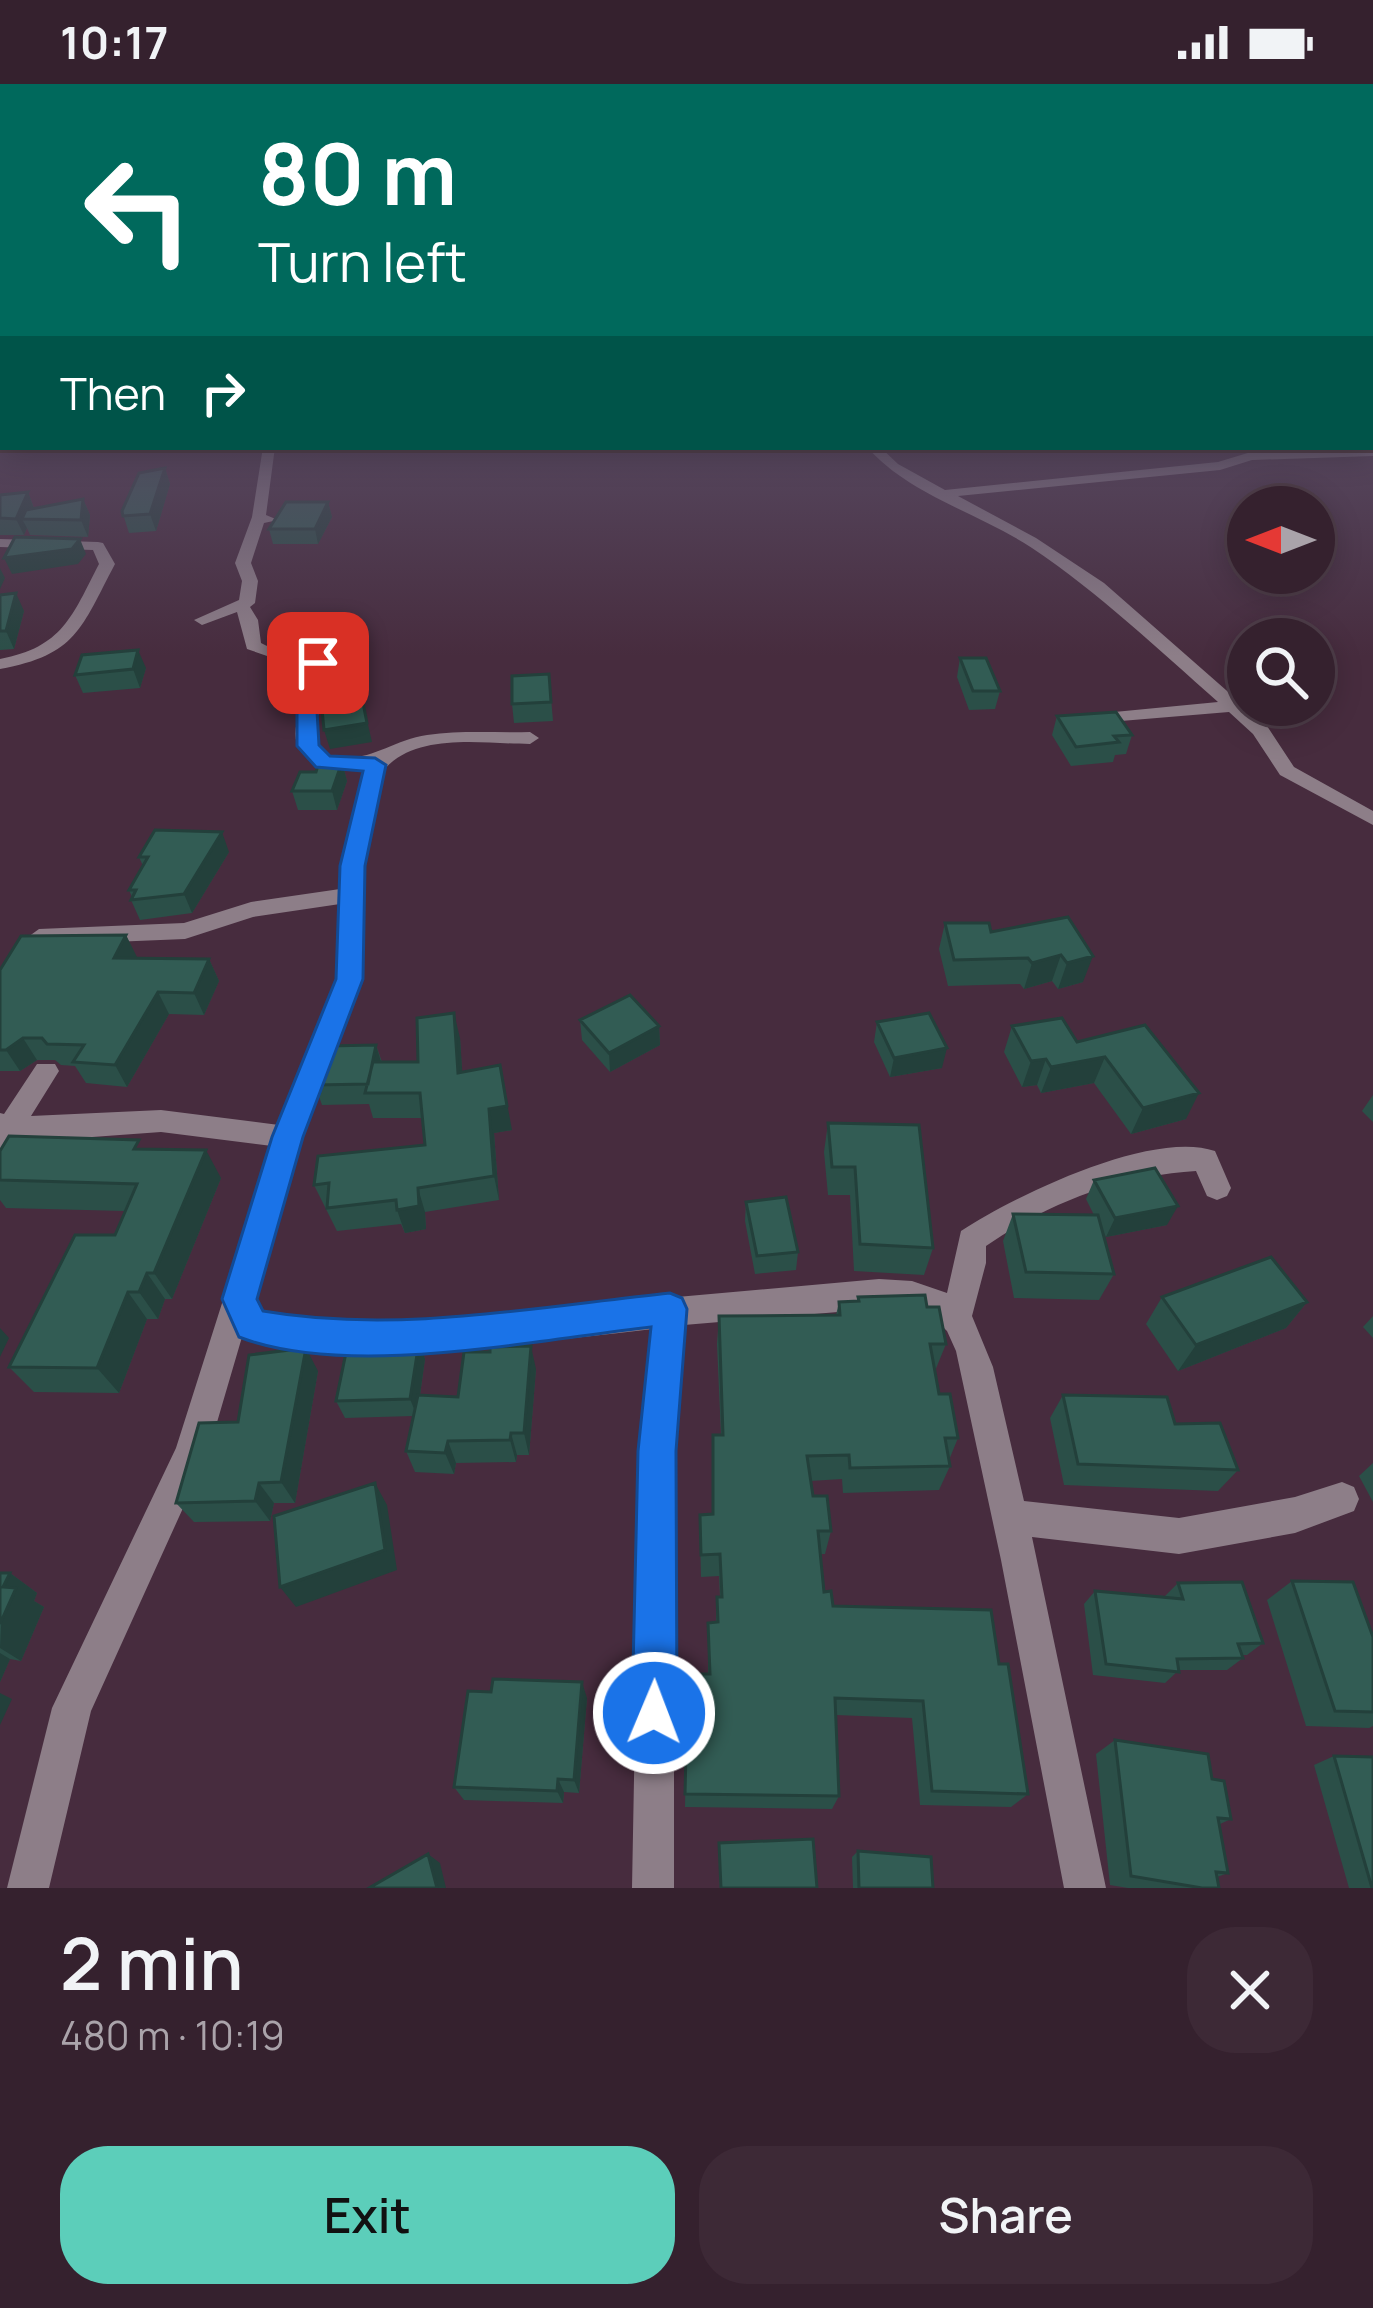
<!DOCTYPE html>
<html lang="en">
<head>
<meta charset="utf-8">
<style>
	:root { --surface:#35212e; --page:#3d2936; --text:#f1f3f6; --muted:#aaa3aa; --line:#4f3e4a; --accent:#5cceba }
	body { margin:0; font-family:Manrope,sans-serif; background:var(--page); color:var(--text); height:100vh; display:flex; flex-direction:column; font-size:45px; white-space:nowrap }
	* { box-sizing:border-box; margin:0 }
	p { font-size:39px; color:var(--muted) }
	.icon { flex:none; width:66px; height:66px; fill:none; stroke:currentColor; stroke-width:2; stroke-linecap:round; stroke-linejoin:round }
	.map { position:relative; height:1804px; overflow:hidden }
	.drawer { display:flex; flex-direction:column; background:var(--surface); flex:1 }
	.drawer>* { flex:none }
	.hud { position:absolute; left:0px; top:0px; width:1374px; height:366px; box-shadow:0 6px 30px #0003,0 0 0 3px var(--line); background:#00695c; color:#fff; overflow:hidden }
	.needle { width:78px; rotate:270deg }
	.buttons { position:absolute; left:1227px; top:402px; display:grid; gap:24px }
	.buttons a { display:grid; place-items:center; width:108px; height:108px; border-radius:50%; background:var(--surface); box-shadow:0 6px 30px #0003,0 0 0 3px var(--line); font-size:60px }
	.pin { position:absolute; display:grid; place-items:center; width:102px; height:102px; color:#fff; margin:-51px; border-radius:24px; box-shadow:0 6px 18px #0006 }
	.me { position:absolute; width:132px; margin:-66px; rotate:1deg; stroke-linejoin:round; filter:drop-shadow(0 0 9px #0008) }
	.turn { display:flex; align-items:center; gap:42px; height:252px; padding:0 60px; font-size:54px }
	.turn .icon { width:156px; height:156px; stroke-width:2.5 }
	.turn b { display:block; font-size:84px; line-height:102px }
	.then { display:flex; align-items:center; height:114px; padding:0 60px; background:#0003; gap:24px; font-size:45px }
	.round { display:grid; place-items:center; flex:none; width:126px; height:126px; border-radius:48px; background:var(--page) }
	.overview { display:flex; align-items:center; justify-content:space-between; height:204px; padding:0 60px }
	h1 { font-size:72px; font-weight:600; line-height:90px }
	.primary-button { display:flex; gap:24px; margin-top:auto; padding:24px 60px }
	.primary-button a { flex:1; height:138px; border-radius:48px; background:var(--accent); color:#111; font-size:48px; font-weight:600; line-height:138px; text-align:center }
	.primary-button a+a { background:var(--page); color:var(--text) }
	.status { display:flex; justify-content:space-between; align-items:center; height:84px; padding:0 60px; background:var(--surface); direction:ltr }
	.status svg { height:33px; fill:currentColor }
	.map>svg:first-child { display:block }
</style>
</head>
<body>
<div class="status"><b>10:17</b><svg viewBox="0 0 49 12"><path d="M0 12V9h3v3zM5 12V6h3v6zM10 12V3h3v9zM15 12V0h3v12zM26 1h20v11H26zM47 4h2v5h-2z"/></svg></div>
<div class="map">
<svg width="1373" height="1804" viewBox="0 0 1373 1804">
	<rect width="100%" height="100%" fill="#472c3e"/>
	<g fill="none" stroke-linecap="round" stroke-linejoin="round">
		<path fill="#8d7e88" fill-rule="evenodd" d="M3 327V336L0 337V328Z
			M0 347 3 348V356L0 355Z
			M263 363H275L266 431 278 436 264 439 251 479 258 497 255 519 250 523 258 536 261 559C287 573 320 569 341 590 325 613 306 642 321 668 362 686 387 657 427 651 461 646 496 649 530 648L539 654 530 660C483 660 415 647 382 688L363 782 361 895 302 1053 250 1228 312 1236 443 1237 580 1225 670 1211 677 1213 879 1195 912 1197 947 1209 961 1147C1014 1112 1152 1045 1215 1067L1231 1104 1227 1112 1217 1116 1207 1112 1196 1087C1118 1092 1050 1118 986 1162V1179L972 1232 993 1283 1024 1417 1179 1434 1295 1413 1342 1398 1354 1403 1359 1415 1354 1427 1295 1449 1179 1470 1032 1453 1106 1804H1064L1001 1476 956 1267 947 1247 933 1233 896 1223 684 1241 674 1367V1804H632L640 1367 653 1245C547 1257 441 1271 335 1267 305 1265 270 1264 242 1253L208 1369 91 1627 49 1804H7L52 1624 176 1364 272 1062 161 1048 51 1056 18 1053 10 1066 0 1069V1029L4 1030 37 980H55L59 987 31 1032 161 1026 279 1041 337 895 340 820 253 833 185 855 39 861 28 853 39 845 184 839 251 818 340 805 341 782 363 685C285 685 279 650 322 591L247 565 237 528 202 541 194 536 239 516 242 497 235 479 252 433Z
			M867 363H880L898 380 945 406 1218 378 1251 368 1373 364V372L1252 376 1220 386 958 412 1036 454 1104 499 1267 642 1294 683 1373 727V741L1280 691 1253 650 1229 628 1097 639 1095 635 1104 629 1218 618C1157 564 1099 509 1032 464 979 429 909 411 867 363Z
			M0 455 98 458 103 459 115 480C81 544 77 571 0 585V575C63 563 72 532 99 480L93 466 0 463Z"/>
	</g>
	<path fill="#2b4f48" d="M165 384 170 400 156 447 129 449 122 427Z
		M28 408 34 424 83 415 90 431 88 453 30 451 27 444 24 451H0V411Z
		M328 418 332 433 318 460H273L269 445Z
		M0 511 24 527 14 565 0 566Z
		M960 574 1000 607 995 625 969 626 957 593Z
		M146 584 140 604 83 609 75 591Z
		M549 590 553 637 514 639 512 620Z
		M1057 632 1132 651 1126 670 1115 671 1113 678 1071 682 1052 651Z
		M342 678 347 697 337 726H298L292 707 316 688Z
		M229 768 192 829 140 836 131 816 132 813 129 806 143 782 139 773Z
		M1068 833 1083 898 1058 905 1052 897 1024 905 1020 900 948 902 939 865 945 839 991 848Z
		M126 851 136 874 209 875 219 897 204 931 169 930 127 1003 86 999 75 982 61 981 55 976H37L20 987H0V886Z
		M580 936 659 942 660 961 610 988 582 956Z
		M877 938 942 984 890 993 874 958Z
		M1145 941 1186 1035 1131 1050 1094 999 1041 1009 1037 1001 1022 1003 1004 968 1012 942 1077 958Z
		M460 954 462 988 512 1046 494 1049 499 1116 425 1128 426 1145 405 1149 401 1140 337 1147 314 1101 425 1061 422 1034H373L369 1020 322 1021 315 1001 376 961 382 978H418Z
		M1373 1011V1038L1362 1027Z
		M828 1039 933 1164 924 1191 854 1187 850 1111H828L824 1068Z
		M145 1065 221 1094 172 1215H165L158 1235H147L119 1309 34 1308 9 1283 115 1151 125 1127 6 1124 0 1116V1067Z
		M1094 1096 1167 1141 1106 1153 1102 1146 1114 1190 1099 1216 1014 1214 1003 1157 1013 1130 1094 1131 1086 1115Z
		M746 1118 798 1168 796 1186 755 1190 745 1137Z
		M858 1213 927 1223 946 1260 935 1287 939 1310 958 1354 949 1376 950 1382 939 1406 843 1409 842 1395 810 1397 813 1412 831 1447 825 1470H820L824 1508 833 1522 999 1580 1028 1710 1011 1723 920 1721 912 1634 836 1631 839 1712 832 1725 685 1723 687 1624 702 1625V1590H708V1539H716L717 1513H720L719 1492 701 1493 700 1454V1431L712 1430 713 1351H721L717 1260 719 1232 836 1231 839 1218 857 1217Z
		M1162 1213 1307 1218 1286 1244 1178 1287 1146 1240Z
		M1373 1232V1254L1363 1243Z
		M419 1258 425 1275 420 1311 458 1313 536 1285 529 1371H517L516 1378 456 1379 454 1390 415 1388 406 1367 413 1332 345 1334 336 1317Z
		M318 1287 295 1419H274L270 1437 194 1438 176 1419 238 1338Z
		M1063 1311 1175 1340 1238 1386 1218 1407 1064 1401 1050 1334Z
		M1373 1379V1418L1359 1392Z
		M0 1489H10L37 1509 34 1517 44 1523 21 1577 10 1575 0 1598Z
		M1292 1497 1373 1553V1642L1369 1644 1306 1642 1267 1516Z
		M1178 1499 1263 1559 1247 1571H1242L1243 1574 1227 1586H1179L1165 1599 1093 1591 1084 1520 1095 1507 1165 1512Z
		M587 1614 579 1709 564 1708 563 1719 464 1716 454 1703Z
		M1115 1656 1231 1735 1220 1740 1228 1789 1217 1793 1219 1804H1128L1110 1801 1096 1670Z
		M1334 1672 1373 1804H1349L1314 1681Z
		M858 1767 933 1804H853L852 1773Z"/>
	<path fill="#23403b" d="M165 384 170 400 156 447 150 430Z
		M28 408 34 425 22 435 27 444 24 451 16 435Z
		M83 415 90 431 88 453 81 436Z
		M328 418 332 433 318 460 315 445Z
		M80 455 86 470 78 480 12 490 4 474Z
		M0 484 5 494 0 505Z
		M16 509 24 527 14 565 6 547Z
		M138 566 146 584 140 604 133 585Z
		M363 619 372 658 330 665 324 646Z
		M342 678 347 697 337 726 332 707Z
		M222 748 229 768 192 829 184 810Z
		M126 851 137 873 125 895 114 874Z
		M1061 871 1052 897 1024 905 1032 879Z
		M1093 872 1083 898 1058 905 1067 879Z
		M209 875 219 897 204 931 194 909Z
		M158 908 169 930 127 1003 115 981Z
		M454 929 460 954 464 1013 458 989Z
		M659 942 660 961 610 988 609 969Z
		M23 954 37 976 20 987 6 966Z
		M376 961 382 981 368 1000Z
		M947 964 942 984 890 993 894 974Z
		M1105 973 1094 999 1041 1009 1051 983Z
		M1046 975 1037 1001 1022 1003 1031 977Z
		M500 981 512 1046 494 1049 499 1116 494 1092 489 1025Z
		M1199 1009 1186 1035 1131 1050 1143 1024Z
		M206 1066 221 1094 172 1215 154 1189Z
		M418 1104 425 1128 426 1145 405 1149 397 1126Z
		M1178 1122 1167 1141 1106 1153 1115 1134Z
		M147 1189 165 1215 158 1235 139 1208Z
		M128 1208 147 1235 119 1309 97 1284Z
		M1307 1218 1286 1244 1178 1287 1196 1261Z
		M0 1244 9 1254 0 1273Z
		M419 1258 425 1275 417 1332 410 1315Z
		M531 1262 536 1285 529 1371 524 1349Z
		M306 1264 318 1287 295 1419 281 1398Z
		M511 1349 517 1371 516 1378 510 1356Z
		M448 1357 456 1379 454 1390 445 1369Z
		M259 1399 274 1419 270 1437 255 1417Z
		M375 1399 387 1421 397 1486 296 1523 280 1503Z
		M10 1489 37 1509 34 1517 44 1523 21 1577 0 1564 3 1503Z
		M0 1569 10 1575 0 1598Z
		M582 1598 587 1614 579 1709 574 1696Z
		M0 1609 12 1615 0 1641Z
		M558 1695 564 1708 563 1719 557 1707Z
		M428 1770 440 1779 446 1804H437Z"/>
	<path fill="#325c54" stroke="#23403b" stroke-width="3" d="M165 384 150 430 123 432 122 427 139 389Z
		M28 408 16 435 0 434V411Z
		M83 415 81 436 22 435 26 426Z
		M286 418H328L315 445H269Z
		M15 453 80 455 72 465 4 474Z
		M16 509 6 547H0V511Z
		M138 566 133 585 75 591 82 571Z
		M960 574H986L1000 607H973Z
		M549 590 551 618 512 620V592Z
		M363 619 367 639 324 646 322 625Z
		M1116 628 1132 651 1114 652 1119 658 1076 663 1057 632Z
		M319 678H342L332 707H292L300 688H316Z
		M155 746 222 748 184 810 131 816 136 806H129L148 773H139Z
		M1068 833 1093 872 1067 879 1061 871 1032 879 1028 874 954 876 945 839H989L991 848Z
		M126 851 114 874 209 875 194 909 158 908 115 981 73 978 84 961 47 960 42 954H23L6 966H0V886L21 852Z
		M630 911 659 942 609 969 580 936Z
		M454 929 458 989 500 981 507 1022 489 1025 494 1092 418 1104 419 1122 397 1126 396 1116 327 1124 329 1099 314 1101 318 1072 425 1061 420 1009H365L373 978H418L417 934Z
		M929 929 947 964 894 974 877 938Z
		M1062 934 1077 958 1145 941 1199 1009 1143 1024 1105 973 1051 983 1046 975 1031 977 1012 942Z
		M376 961 368 1000 315 1001 327 962Z
		M828 1039 919 1041 933 1164 860 1160 855 1083H832Z
		M9 1052 139 1056 134 1065 206 1066 154 1189H147L139 1208H128L97 1284 9 1283 75 1151H115L137 1100 0 1096V1067Z
		M1155 1084 1178 1122 1115 1134 1094 1096Z
		M786 1113 798 1168 757 1172 746 1118Z
		M1013 1130 1098 1131 1114 1190 1026 1188Z
		M1271 1173 1307 1218 1196 1261 1162 1213Z
		M925 1211 927 1223H939L946 1260H930L939 1310H950L958 1354H945L950 1382 850 1384 849 1371 807 1372 813 1412H827L831 1447H818L824 1508 831 1507 833 1522 991 1526 999 1580H1008L1028 1710 932 1707 923 1617 835 1614 839 1712 685 1710 687 1624 703 1625 702 1590H710L708 1539 718 1538 717 1513H722L720 1470 701 1471 700 1431 713 1430V1351H723L719 1232 840 1231 839 1218 859 1217 858 1213Z
		M419 1258 410 1315 336 1317 348 1259Z
		M531 1262 524 1349H511L510 1356 448 1357 445 1369 406 1367 418 1311 458 1313 464 1268H490V1263Z
		M306 1264 281 1398 259 1399 255 1417 176 1419 199 1339 238 1338 249 1271Z
		M1063 1311 1167 1313 1175 1340 1220 1339 1238 1386 1078 1380Z
		M375 1399 385 1466 280 1503 274 1432Z
		M0 1489H10L3 1503 16 1504 0 1540Z
		M1292 1497 1353 1498 1373 1553V1628L1335 1627Z
		M1242 1498 1263 1559 1238 1560 1243 1574 1177 1575 1179 1588 1106 1580 1095 1507 1183 1515 1178 1499Z
		M493 1595 582 1598 574 1696 558 1695 557 1707 454 1703 468 1607 491 1608Z
		M1115 1656 1208 1670 1212 1695 1224 1697 1231 1735 1218 1734 1228 1789 1216 1788 1219 1804H1202L1131 1792Z
		M1334 1672 1373 1673V1804H1372Z
		M813 1755 817 1804H721L719 1759Z
		M858 1767 931 1773 933 1804H859Z
		M428 1770 437 1804H369Z"/>
	<linearGradient id="sky" x2="0" y2="1"><stop stop-color="#271822"/><stop offset="0.56" stop-color="#584b63"/><stop offset="1" stop-color="#584b63" stop-opacity="0"/></linearGradient>
	<rect width="1373" height="572" fill="url(#sky)"/>
	<path fill="#1a73e8" stroke="#114b97" stroke-width="3" d="M318 573 342 590 317 627 319 661 330 672 375 674 386 681 365 782 363 895 303 1053 257 1215 263 1227C397 1250 536 1223 670 1209L682 1214 687 1225 676 1367 677 1629 670 1645 654 1652 639 1645 632 1629 638 1367 651 1243C535 1256 348 1295 239 1253L222 1215 272 1053 336 895 340 782 363 687 316 683 297 662V627L321 591 308 579Z"/>
</svg>
<div class="buttons">
<a><svg class="needle" viewBox="-14 -14 28 28"><path d="M0-13l5 13h-10z" fill="#e53935"/><path d="M0 13l5-13h-10z" fill="#aaa3aa"/></svg></a>
<a><svg class="icon" aria-label="search" viewBox="0 0 24 24"><circle cx="10" cy="10" r="6"/><path d="M15 15l6 6"/></svg></a>
</div>
<div class="pin" style="left:318px;top:579px;background:#d93025"><svg class="icon" aria-label="arrive" viewBox="0 0 24 24"><path d="M6 21V4h12l-3 4 3 4H6"/></svg></div>
<svg class="me" style="left:654px;top:1629px" viewBox="-20 -20 40 40"><circle r="17" fill="#1a73e8" stroke="#fff" stroke-width="3"/><path d="M0-11L8 9 0 5-8 9z" fill="#fff"/></svg>
<div class="hud">
<div class="turn"><svg class="icon" aria-label="left" viewBox="0 0 24 24"><path d="M17 20v-9H6M10 6l-5 5 5 5"/></svg><div><b>80 m</b>Turn left</div></div>
<div class="then">Then<svg class="icon" aria-label="right" viewBox="0 0 24 24"><path d="M7 20v-9h11M14 6l5 5-5 5"/></svg></div>
</div>
</div>
<section class="drawer">
<div class="overview"><div><h1>2 min</h1><p>480 m · 10:19</p></div><a class="round"><svg class="icon" aria-label="close" viewBox="0 0 24 24"><path d="M6 6l12 12M18 6L6 18"/></svg></a></div>
<div class="primary-button"><a>Exit</a><a>Share</a></div>
</section>
</body>
</html>
